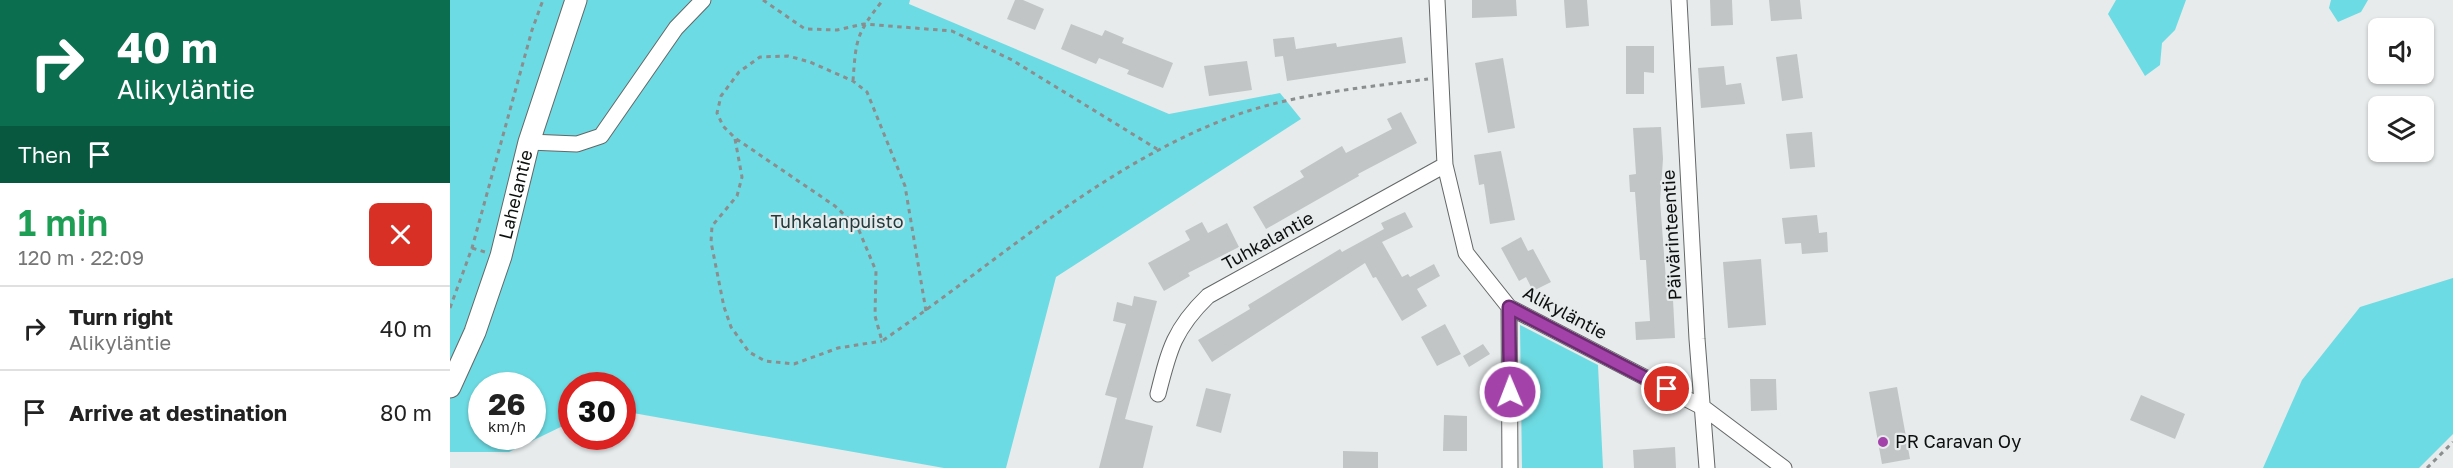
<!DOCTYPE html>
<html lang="en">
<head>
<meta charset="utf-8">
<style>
	:root { --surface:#fff; --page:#f2f2f2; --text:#222; --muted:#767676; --line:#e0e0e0 }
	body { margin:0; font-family:"Golos Text",sans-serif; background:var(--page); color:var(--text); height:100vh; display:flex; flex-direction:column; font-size:22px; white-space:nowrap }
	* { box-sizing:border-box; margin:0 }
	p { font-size:20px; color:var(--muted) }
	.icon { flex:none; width:33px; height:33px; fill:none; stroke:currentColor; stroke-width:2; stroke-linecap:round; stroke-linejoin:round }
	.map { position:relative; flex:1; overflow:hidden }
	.panel { display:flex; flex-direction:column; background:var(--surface); width:450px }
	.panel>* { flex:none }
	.guide { background:#0b6e4f; color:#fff; overflow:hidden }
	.buttons { position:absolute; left:1918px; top:18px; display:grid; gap:12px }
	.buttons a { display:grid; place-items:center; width:66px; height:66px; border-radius:9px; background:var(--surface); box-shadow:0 2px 4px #0004; font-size:30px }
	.speed { position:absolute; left:18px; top:372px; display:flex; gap:12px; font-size:30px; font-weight:700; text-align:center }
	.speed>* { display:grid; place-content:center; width:78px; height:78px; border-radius:50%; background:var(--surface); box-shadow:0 2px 4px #0004; line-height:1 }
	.speed small { font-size:15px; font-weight:400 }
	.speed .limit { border:9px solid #d22; background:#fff; color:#111 }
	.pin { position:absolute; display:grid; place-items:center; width:51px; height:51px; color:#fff; margin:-26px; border:3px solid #fff; border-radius:50%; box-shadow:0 2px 6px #0007 }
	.me { position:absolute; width:66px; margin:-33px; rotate:359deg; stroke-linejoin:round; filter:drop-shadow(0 0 4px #0008) }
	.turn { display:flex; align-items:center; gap:21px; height:126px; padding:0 18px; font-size:27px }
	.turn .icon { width:78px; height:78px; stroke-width:2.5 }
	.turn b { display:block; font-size:42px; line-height:51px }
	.then { display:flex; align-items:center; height:57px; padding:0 18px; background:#0003; gap:12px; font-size:22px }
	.round { display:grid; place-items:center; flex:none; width:63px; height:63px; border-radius:9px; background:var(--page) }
	.head { display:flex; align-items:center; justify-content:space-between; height:102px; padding:0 18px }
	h1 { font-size:36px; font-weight:600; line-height:45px; color:#1e9e55 }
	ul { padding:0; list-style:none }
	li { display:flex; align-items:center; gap:18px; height:84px; padding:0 18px; border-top:2px solid var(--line) }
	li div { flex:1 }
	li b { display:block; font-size:22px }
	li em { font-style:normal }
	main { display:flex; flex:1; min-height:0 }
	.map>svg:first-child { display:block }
</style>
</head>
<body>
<main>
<section class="panel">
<div class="guide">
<div class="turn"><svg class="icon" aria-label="right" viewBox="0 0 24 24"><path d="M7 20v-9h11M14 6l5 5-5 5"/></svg><div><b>40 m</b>Alikyläntie</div></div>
<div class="then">Then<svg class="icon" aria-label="arrive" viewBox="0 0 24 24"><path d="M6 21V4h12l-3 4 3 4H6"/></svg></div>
</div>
<div class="head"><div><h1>1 min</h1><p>120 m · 22:09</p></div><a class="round" style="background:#d93025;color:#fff"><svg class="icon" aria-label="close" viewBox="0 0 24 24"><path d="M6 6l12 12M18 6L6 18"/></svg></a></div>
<ul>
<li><svg class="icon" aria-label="right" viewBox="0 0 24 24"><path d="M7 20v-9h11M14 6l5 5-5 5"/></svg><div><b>Turn right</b><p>Alikyläntie</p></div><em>40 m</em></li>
<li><svg class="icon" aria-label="arrive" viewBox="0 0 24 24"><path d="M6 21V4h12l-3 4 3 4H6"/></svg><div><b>Arrive at destination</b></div><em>80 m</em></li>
</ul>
</section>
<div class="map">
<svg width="2003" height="468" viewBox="0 0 2003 468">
	<rect width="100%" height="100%" fill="#e7ebec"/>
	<path fill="#6ddbe3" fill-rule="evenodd" d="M0 0H460L459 4 719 114 830 93 851 119 606 277 556 468H494L183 413 173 415 172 386H122L121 422 59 452H0ZM32 386H82V436H32Z
		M1666 0H1736L1725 30 1712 43 1710 65 1695 76 1658 14Z
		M1881 0H1918L1911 12 1888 22 1879 8Z
		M2003 278V434L1969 468H1813L1852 380 1910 307Z
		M1070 325 1148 365 1153 468H1072Z"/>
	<path fill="#c1c5c5" d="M565 0H573L594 9 585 30 557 19Z
		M1022 0H1066L1067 16 1022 18Z
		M1114 0H1137L1139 26 1116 28Z
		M1260 0H1282L1283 25 1261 26Z
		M1319 0H1350L1352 19 1321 21Z
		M621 24 652 36 655 30 674 38 672 43 723 63 713 88 677 74 679 70 649 58 646 64 611 49Z
		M844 37 846 49 886 43 887 47 952 37 956 63 837 81 833 56 825 57 823 39Z
		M1176 46H1204V73L1194 72V94H1176Z
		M1347 54 1353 98 1332 101 1326 57Z
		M1053 58 1065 128 1038 133 1025 63Z
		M797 61 802 90 759 96 754 66Z
		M1274 66 1276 85 1291 83 1295 104 1251 108 1248 68Z
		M951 112 967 143 908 174 909 176 816 229 803 207 854 177 850 171 892 146 896 153 942 129 937 119Z
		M1211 127 1213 159 1210 201 1216 280H1222L1225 338 1186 340 1185 322 1200 321 1196 260H1190L1185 192H1180L1179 175 1186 174 1183 128Z
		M1362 132 1365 167 1340 169 1336 134Z
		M1051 151 1065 220 1040 224 1034 184 1029 185 1024 155Z
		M955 212 963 227 932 242 952 277 958 274 960 277 984 264 990 276 967 289 977 306 952 321 926 277 923 278 915 263 762 362 748 340 800 309 798 305 890 249 892 252 934 229 931 223Z
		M1367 215 1369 233 1377 232 1378 252 1352 254 1351 243 1335 244 1332 218Z
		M752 222 758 233 777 223 789 247 738 273 740 276 714 291 698 263 740 240 735 231Z
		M1071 237 1078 251 1083 249 1101 282 1083 291 1076 277 1069 281 1051 248Z
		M1311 259 1316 325 1278 328 1273 262Z
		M684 296 707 301 675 419 703 426 693 468H649L667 398 655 395 676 324 663 321 667 302 682 306Z
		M995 324 1011 354 987 366 971 337Z
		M1033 344 1040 354 1019 367 1013 356Z
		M1300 379H1326L1327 410 1301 411Z
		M1447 387 1460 459 1432 464 1419 392Z
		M756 388 781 394 771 433 746 426Z
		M1691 395 1735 414 1725 439 1680 420Z
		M994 415 1017 416V451H993Z
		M1225 447 1226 468H1184L1183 450Z
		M893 451 928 452V468H893Z"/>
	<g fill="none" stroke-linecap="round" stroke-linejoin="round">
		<defs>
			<path id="street" d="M987 0 995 165 1016 253 1059 307 1254 408 1334 468
				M1229 0 1247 339 1257 468
				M79 142 127 144 151 136 226 28 253 0
				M1059 307 1060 468
				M708 394C719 350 724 329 758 296L995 165"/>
			<g id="secondary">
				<path id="s1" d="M0 387 25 332 51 256 79 142 126 0"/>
			</g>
		</defs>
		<use href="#street" stroke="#636767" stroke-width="17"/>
		<use href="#secondary" stroke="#636767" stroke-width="23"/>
		<path stroke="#8b8e8e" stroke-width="3" stroke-dasharray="4.5 4.5" stroke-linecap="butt" d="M313 0 355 29 387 30 414 24 502 31 562 60 707 149
			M403 81C406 39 406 34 433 0
			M285 139 292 177 287 196 262 226 261 242 274 307 281 327 299 352 315 361 344 364 388 348 432 341
			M22 248 35 252
			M0 308 22 248 82 30 93 0
			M476 311 455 186 417 92 403 81 360 62 338 56 310 57 289 72 271 96 267 113 273 126 285 138 385 206 408 228 426 271 425 316 432 341C545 264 648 168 778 118 841 94 911 88 978 79
			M1977 468 2003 442"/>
		<use href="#street" stroke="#fff" stroke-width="15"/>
		<use href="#secondary" stroke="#fff" stroke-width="21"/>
	</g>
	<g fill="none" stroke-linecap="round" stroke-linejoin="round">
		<defs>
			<path id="route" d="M1060 392 1059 307 1217 389"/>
		</defs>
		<use href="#route" stroke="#6a2c6e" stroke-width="15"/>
		<use href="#route" stroke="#a343aa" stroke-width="10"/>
	</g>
	<circle fill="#a343aa" stroke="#e7ebec" stroke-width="2" cx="1433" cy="442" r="6"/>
	<g text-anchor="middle" stroke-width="4.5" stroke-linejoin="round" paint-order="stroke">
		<g font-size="18" fill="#0e1010" stroke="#e7ebec">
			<text dy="6" stroke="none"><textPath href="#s1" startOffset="204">Lahelantie</textPath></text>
			<text transform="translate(1222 235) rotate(-93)" y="6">Päivärinteentie</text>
			<text transform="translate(818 241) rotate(-29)" y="6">Tuhkalantie</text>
			<text transform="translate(1115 313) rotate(28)" y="6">Alikyläntie</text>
		</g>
		<g font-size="18" fill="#223b3d" stroke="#e7ebec">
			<text x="387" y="228">Tuhkalanpuisto</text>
		</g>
		<g font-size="18" fill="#0e1010" stroke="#e7ebec" text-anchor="start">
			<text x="1445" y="448">PR Caravan Oy</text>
		</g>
	</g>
</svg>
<div class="buttons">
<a><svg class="icon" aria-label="sound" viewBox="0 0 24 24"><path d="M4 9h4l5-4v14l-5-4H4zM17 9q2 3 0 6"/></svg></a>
<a><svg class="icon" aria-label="layers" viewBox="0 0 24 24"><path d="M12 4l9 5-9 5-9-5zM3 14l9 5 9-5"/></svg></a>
</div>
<div class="speed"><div>26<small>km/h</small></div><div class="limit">30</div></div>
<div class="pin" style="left:1217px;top:389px;background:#d93025"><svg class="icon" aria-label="arrive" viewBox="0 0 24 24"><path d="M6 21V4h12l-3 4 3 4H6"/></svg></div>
<svg class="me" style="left:1060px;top:392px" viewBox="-20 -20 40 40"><circle r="17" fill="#a343aa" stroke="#fff" stroke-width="3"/><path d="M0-11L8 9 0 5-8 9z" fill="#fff"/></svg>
</div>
</main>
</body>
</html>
